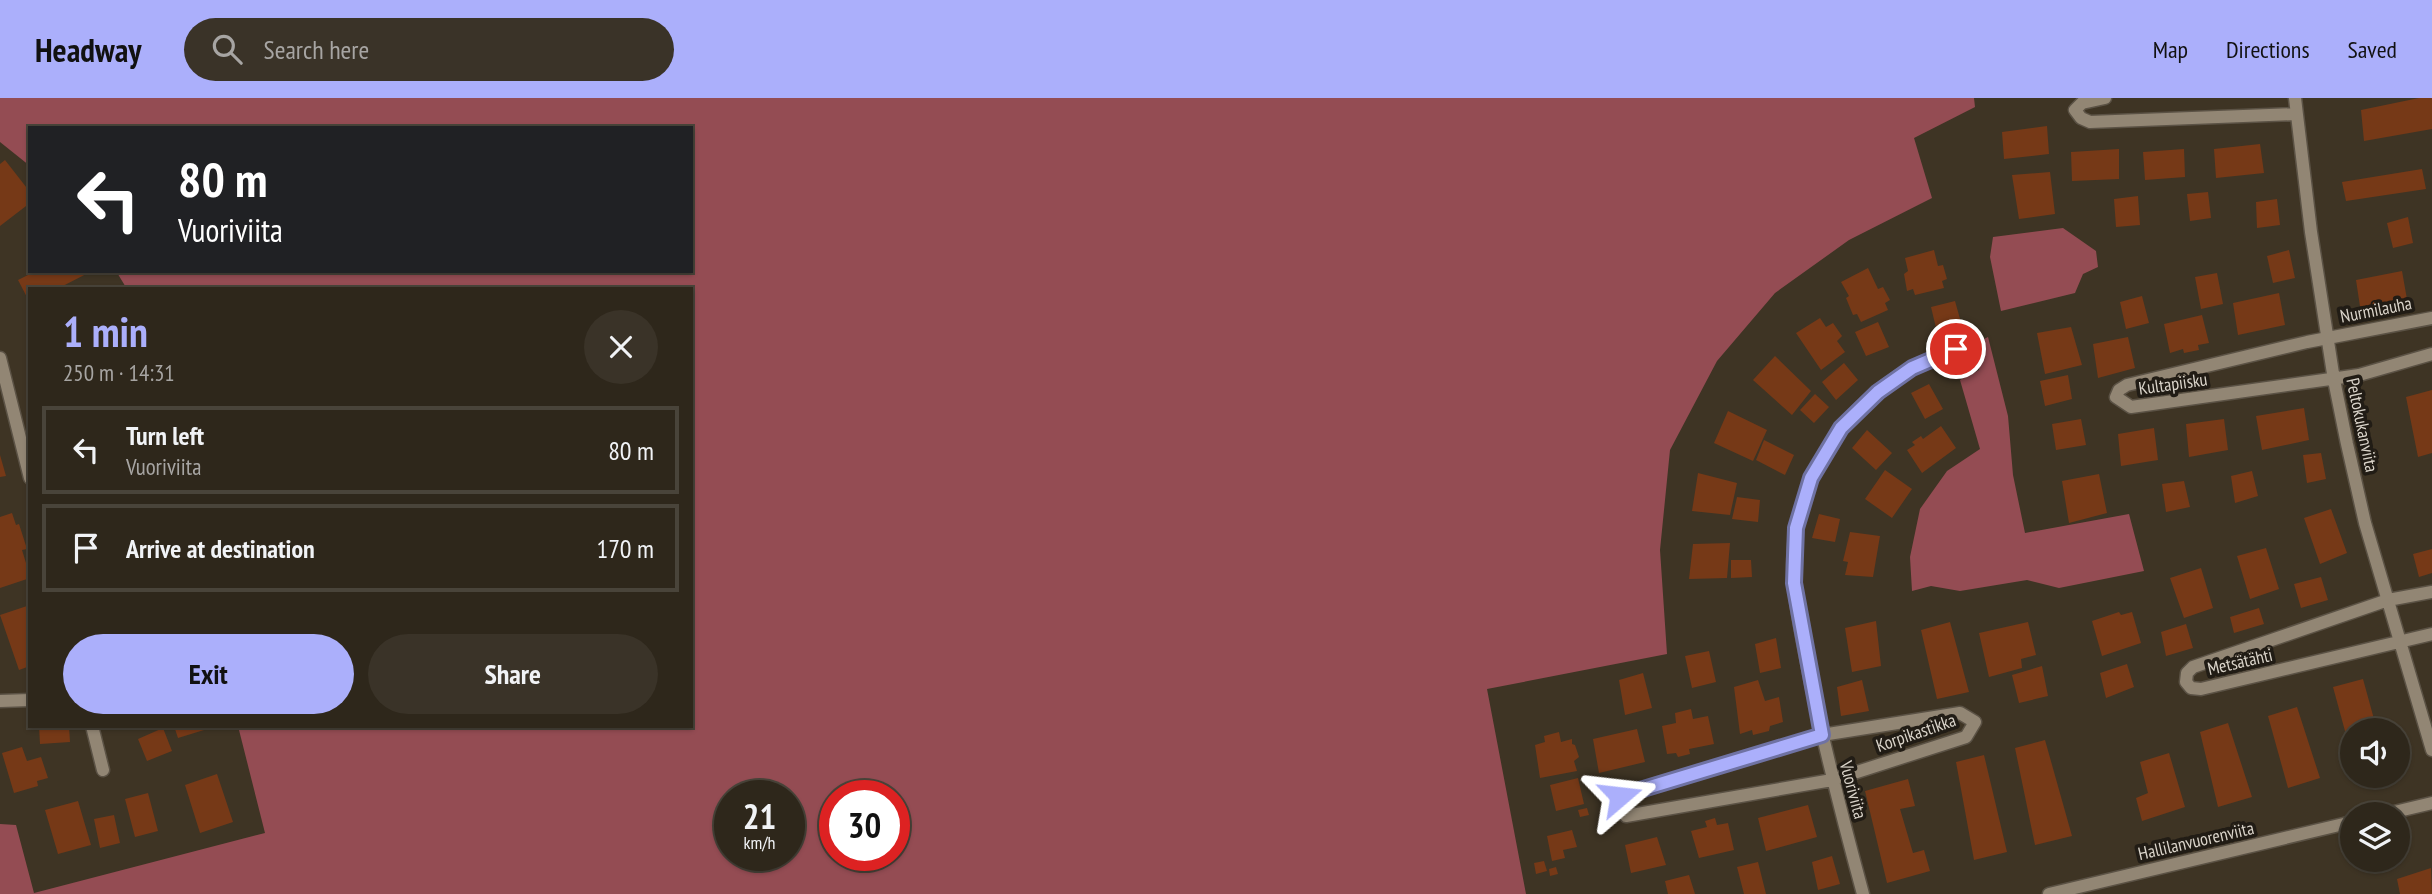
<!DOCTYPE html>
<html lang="en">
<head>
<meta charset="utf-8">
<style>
	:root { --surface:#2e271b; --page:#3a3328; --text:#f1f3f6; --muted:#a7a5a3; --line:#49443a; --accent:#abaffb }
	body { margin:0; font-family:"PT Sans Narrow",sans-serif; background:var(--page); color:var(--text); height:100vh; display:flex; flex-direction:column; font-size:26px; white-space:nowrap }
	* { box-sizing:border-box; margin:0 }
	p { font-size:23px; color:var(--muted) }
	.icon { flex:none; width:38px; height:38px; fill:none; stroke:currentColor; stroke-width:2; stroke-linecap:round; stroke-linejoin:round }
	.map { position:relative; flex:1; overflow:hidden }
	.side { position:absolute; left:28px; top:189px; width:665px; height:441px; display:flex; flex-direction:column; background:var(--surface); border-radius:0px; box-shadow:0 2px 5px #0004,0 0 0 2px var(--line) }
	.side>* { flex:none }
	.banner { position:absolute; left:28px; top:28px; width:665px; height:147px; border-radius:0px; box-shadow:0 2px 5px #0004,0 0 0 2px var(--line); background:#202124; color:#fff; overflow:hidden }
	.buttons { position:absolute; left:2340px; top:620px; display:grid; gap:14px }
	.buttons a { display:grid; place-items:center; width:70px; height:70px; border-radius:50%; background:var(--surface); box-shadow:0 2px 5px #0004,0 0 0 2px var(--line); font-size:35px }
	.speed { position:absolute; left:714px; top:682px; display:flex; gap:14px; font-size:35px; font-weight:700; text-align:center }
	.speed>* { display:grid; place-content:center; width:91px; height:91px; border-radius:50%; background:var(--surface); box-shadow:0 2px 5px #0004,0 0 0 2px var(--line); line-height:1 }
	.speed small { font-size:18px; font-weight:400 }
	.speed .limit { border:10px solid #d22; background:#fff; color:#111 }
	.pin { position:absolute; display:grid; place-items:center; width:60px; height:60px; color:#fff; margin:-30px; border:4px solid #fff; border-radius:50%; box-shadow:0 2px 7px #0007 }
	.me { position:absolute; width:77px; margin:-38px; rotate:73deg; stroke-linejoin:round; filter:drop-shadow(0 0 5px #0008) }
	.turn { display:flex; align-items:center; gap:24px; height:147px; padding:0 35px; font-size:32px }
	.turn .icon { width:91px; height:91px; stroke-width:2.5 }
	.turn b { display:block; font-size:49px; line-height:60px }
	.round { display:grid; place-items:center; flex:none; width:74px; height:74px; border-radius:37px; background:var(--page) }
	.headline { display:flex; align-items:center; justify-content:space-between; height:119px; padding:0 35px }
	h1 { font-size:42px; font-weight:800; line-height:52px; color:var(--accent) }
	.cta { display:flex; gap:14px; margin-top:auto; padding:14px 35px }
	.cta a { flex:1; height:80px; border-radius:42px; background:var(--accent); color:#111; font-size:28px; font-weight:800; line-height:80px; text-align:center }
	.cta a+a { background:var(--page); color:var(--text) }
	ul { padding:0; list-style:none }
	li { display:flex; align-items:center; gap:21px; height:88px; margin:0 14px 10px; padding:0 21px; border:4px solid var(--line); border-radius:0px }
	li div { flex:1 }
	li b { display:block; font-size:26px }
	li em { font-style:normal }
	header { display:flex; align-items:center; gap:42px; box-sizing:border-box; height:98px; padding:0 35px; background:var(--accent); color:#111 }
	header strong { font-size:33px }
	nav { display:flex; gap:38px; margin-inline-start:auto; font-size:24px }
	.search { width:490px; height:63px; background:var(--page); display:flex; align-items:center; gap:18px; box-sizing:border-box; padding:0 24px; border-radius:38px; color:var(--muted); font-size:26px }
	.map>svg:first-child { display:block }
</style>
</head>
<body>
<header>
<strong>Headway</strong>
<div class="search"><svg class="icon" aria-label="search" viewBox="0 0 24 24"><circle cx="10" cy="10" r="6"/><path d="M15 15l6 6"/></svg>Search here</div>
<nav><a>Map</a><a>Directions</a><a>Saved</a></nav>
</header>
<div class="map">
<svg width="2432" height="796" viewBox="0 0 2432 796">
	<rect width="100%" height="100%" fill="#3e3424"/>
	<path fill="#944c53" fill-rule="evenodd" d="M0 0H1974L1975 9 1914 40 1932 100 1849 142 1775 195 1717 263 1670 352 1660 452 1667 556 1487 591 1526 796H0V726L16 727 34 795 265 735 238 628H691V191H127L116 173H691V30H30V68L0 44ZM730 698H789V758H730ZM835 698H894V758H835Z
		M2063 130 2096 153 2098 169 2083 176 2075 195 2001 213 1990 159 1993 139Z
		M1988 239 2008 318 2013 377 2025 435 2129 416 2144 473 2059 490 2027 482 1960 493 1931 488 1912 493 1910 459 1920 411 1947 373 1980 351 1960 282 1979 272 1976 245Z"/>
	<path fill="#763917" d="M2419 0H2432V31L2364 43 2361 12Z
		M2047 28 2049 56 2004 61 2002 34Z
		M2260 46 2264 75 2216 80 2214 51Z
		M2119 51V81L2072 83 2071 54Z
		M2184 51 2185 79 2145 82 2143 54Z
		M5 62 30 94V105L0 128V66Z
		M2422 71 2426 91 2346 103 2342 84Z
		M2050 74 2055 116 2019 121 2012 77Z
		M2208 94 2211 120 2190 123 2187 96Z
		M2138 98 2140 127 2116 129 2114 101Z
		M2277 101 2280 127 2257 130 2256 104Z
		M2408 119 2413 145 2393 150 2387 125Z
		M1934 152 1938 168 1943 167 1947 181 1942 183 1944 190 1915 197 1913 191 1907 193 1904 176 1908 173 1905 160Z
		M2289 152 2295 180 2273 185 2267 158Z
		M1868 170 1878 191 1883 189 1890 202 1885 205 1888 212 1861 224 1857 216 1853 217 1846 200 1849 198 1841 184Z
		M36 173H92L57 191H30V205L18 182Z
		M2402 173 2408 207 2361 215 2356 182Z
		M2217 175 2223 206 2201 211 2195 179Z
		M2279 195 2285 227 2238 237 2233 205Z
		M2142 198 2149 225 2126 231 2120 204Z
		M1955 203 1962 228 1937 234 1931 209Z
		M2202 217 2209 245 2198 247 2199 252 2184 255 2183 251 2170 255 2164 226Z
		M1820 220 1826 229 1833 225 1842 238 1837 243 1845 254 1821 272 1796 235Z
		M1878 224 1889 249 1866 258 1855 234Z
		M2071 229 2082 267 2045 276 2037 235Z
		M2128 239 2135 270 2098 280 2093 246Z
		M1775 258 1811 293 1792 317 1753 282Z
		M1844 265 1858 282 1836 302 1822 284Z
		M2068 277 2072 301 2045 308 2040 283Z
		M1929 286 1943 311 1925 321 1911 295Z
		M2432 292V355L2418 359 2406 299Z
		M1815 296 1829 309 1814 325 1800 312Z
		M2304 310 2309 342 2262 352 2256 318Z
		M1728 313 1767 332 1753 363 1714 345Z
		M2081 321 2086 347 2056 352 2052 326Z
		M2224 321 2228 352 2189 359 2186 326Z
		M1941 328 1956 350 1922 375 1907 352 1915 347 1912 344 1921 338 1923 341Z
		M2154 330 2158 362 2121 368 2118 336Z
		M1867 332 1892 355 1876 372 1852 350Z
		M1764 342 1794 357 1785 377 1756 362Z
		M2321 355 2326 381 2307 385 2303 357Z
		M0 357 6 378 0 379Z
		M1885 372 1912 391 1892 420 1865 401Z
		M2252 373 2258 398 2235 405 2231 378Z
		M1698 375 1737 385 1730 417 1692 413Z
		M2099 376 2107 415 2069 425 2062 383Z
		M2184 383 2190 409 2166 414 2162 386Z
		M1737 399 1760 402 1758 424 1732 421Z
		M2331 411 2347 455 2320 466 2304 420Z
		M12 415 16 427 19 426 27 451 22 452 26 465H29L30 467V480L0 490V419Z
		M1819 416 1840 421 1835 444 1812 440Z
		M1850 434 1880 438 1873 479 1845 477 1848 464 1843 463Z
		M1730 445 1727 480 1689 481 1693 446Z
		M2266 450 2279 491 2250 501 2237 458Z
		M2432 451V475L2419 479 2413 456Z
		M1731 462H1751L1752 479 1731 480Z
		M2201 470 2213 510 2184 520 2170 480Z
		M2321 479 2328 502 2301 510 2294 486Z
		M30 507V568L19 572 0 517Z
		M2259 510 2264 526 2234 535 2230 519Z
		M2119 514 2121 517 2132 514 2141 545 2102 558 2092 523Z
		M1876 523 1881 568 1852 574 1845 530Z
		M1950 524 1969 594 1937 601 1921 532Z
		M2028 524 2036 557 2021 561 2022 570 1989 579 1979 535Z
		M2186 526 2193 550 2166 558 2161 534Z
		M1776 540 1781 570 1760 575 1755 546Z
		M1709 553 1716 584 1692 590 1685 558Z
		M2127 566 2134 589 2106 600 2100 575Z
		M2042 568 2048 598 2019 605 2012 577Z
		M1643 575 1652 610 1625 617 1619 582Z
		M2363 581 2377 632H2352L2351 655 2333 589Z
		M1758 582 1765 603 1779 599 1783 624 1770 628 1769 633 1753 637 1752 632 1740 636 1734 589Z
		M1862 582 1869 613 1841 618 1837 589Z
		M2297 609 2320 680 2288 690 2268 618Z
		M1691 611 1693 621 1708 618 1714 646 1689 651 1690 656 1678 659 1676 655 1667 656 1662 628 1676 625 1675 615Z
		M2228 625 2252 699 2218 709 2200 634Z
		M39 628H69L70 644 40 646Z
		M174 628H203L204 632 178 640Z
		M163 630 172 653 147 663 138 641Z
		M1637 631 1645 664 1599 675 1593 641Z
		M1559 634 1561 644 1572 641V646L1575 647 1579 659 1574 663 1577 673 1540 680 1535 647 1545 644 1544 638Z
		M2045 642 2072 738 2035 747 2015 650Z
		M22 649 27 663 41 659 48 680 37 683 38 688 14 695 2 655Z
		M2169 655 2185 709 2142 723 2136 700 2148 695 2140 664Z
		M1984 657 2007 754 1974 762 1956 664Z
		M217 676 233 724 200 735 185 687Z
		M1578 680 1584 706 1556 713 1550 687Z
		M1908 681 1915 708 1900 711 1913 755 1924 752 1930 773 1887 785 1865 693Z
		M148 695 158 733 135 739 125 701Z
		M78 703 91 747 58 756 45 712Z
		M1808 707 1817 739 1766 753 1758 720Z
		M1587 710 1589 717 1580 719 1578 712Z
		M114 717 120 745 100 750 94 721Z
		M1715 720 1717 727 1728 725 1734 752 1699 760 1691 733 1707 729 1705 723Z
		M1572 732 1577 749 1563 752 1565 760 1552 763 1547 738Z
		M1657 739 1666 767 1631 775 1625 747Z
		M1832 758 1840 786 1818 792 1812 764Z
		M1544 763 1547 773 1536 776 1534 765Z
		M1758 764 1766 796H1744L1737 769Z
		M1556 769 1558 776 1550 778 1549 771Z
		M2431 770 2432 796H2400L2397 781Z
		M1689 777 1695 796H1668L1665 783Z"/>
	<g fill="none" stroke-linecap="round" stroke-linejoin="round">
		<defs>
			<path id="minor" d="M2105 0 2082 5 2075 12 2081 20 2090 24 2296 16
				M2295 0 2311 134 2334 282 2347 346 2365 425 2432 652
				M2432 220 2307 244 2127 287 2119 292 2116 299 2131 309 2359 277 2432 256
				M0 260 30 380
				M2432 494 2388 502 2193 569 2187 575 2186 584 2191 590 2201 591 2432 536
				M0 603 30 602
				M1960 615 1975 624 1966 639 1832 682 1626 718 1619 708 1620 698 1822 637Z
				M92 628 103 672
				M2386 716 2432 705
				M1863 796C1844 726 1826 656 1811 585 1805 552 1797 519 1794 486 1786 398 1836 313 1912 270 1925 262 1941 257 1956 251
				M2049 796 2352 724"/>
		</defs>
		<use href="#minor" stroke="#5b5245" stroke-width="15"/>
		<use href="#minor" stroke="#928674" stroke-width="12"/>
	</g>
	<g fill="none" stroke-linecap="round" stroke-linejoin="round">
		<defs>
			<path id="route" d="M1620 698 1822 637 1794 485 1796 430 1811 380 1841 330 1878 294 1912 270 1956 251"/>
		</defs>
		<use href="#route" stroke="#6f72a3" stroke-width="18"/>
		<use href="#route" stroke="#abaffb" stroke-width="12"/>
	</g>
	<g text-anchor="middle" stroke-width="7" stroke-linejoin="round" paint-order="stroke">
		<g font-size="18" fill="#dad4ca" stroke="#211c15">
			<text transform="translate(2376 212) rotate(-11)" y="6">Nurmilauha</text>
			<text transform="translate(2173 286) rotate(-8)" y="6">Kultapiisku</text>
			<text transform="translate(2362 327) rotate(78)" y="6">Peltokukanviita</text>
			<text transform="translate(2240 564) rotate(-13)" y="6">Metsätähti</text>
			<text transform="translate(1916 635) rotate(-19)" y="6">Korpikastikka</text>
			<text transform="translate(1853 692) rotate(75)" y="6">Vuoriviita</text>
			<text transform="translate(2196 743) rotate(-13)" y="6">Hallilanvuorenviita</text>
		</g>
	</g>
</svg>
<div class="buttons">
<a><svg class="icon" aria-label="sound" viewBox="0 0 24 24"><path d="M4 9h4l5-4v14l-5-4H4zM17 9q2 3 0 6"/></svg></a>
<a><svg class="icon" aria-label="layers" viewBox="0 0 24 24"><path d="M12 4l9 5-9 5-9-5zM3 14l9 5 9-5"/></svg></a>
</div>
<div class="speed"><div>21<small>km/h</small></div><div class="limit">30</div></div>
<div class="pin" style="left:1956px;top:251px;background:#d93025"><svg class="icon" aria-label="arrive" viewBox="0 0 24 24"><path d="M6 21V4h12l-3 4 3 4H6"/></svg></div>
<svg class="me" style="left:1620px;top:698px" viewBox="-20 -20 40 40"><path d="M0-17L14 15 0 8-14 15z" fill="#abaffb" stroke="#fff" stroke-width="4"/></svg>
<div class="banner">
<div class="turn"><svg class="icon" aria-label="left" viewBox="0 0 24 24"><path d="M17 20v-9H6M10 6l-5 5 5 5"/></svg><div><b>80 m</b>Vuoriviita</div></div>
</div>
<section class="side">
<div class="headline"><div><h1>1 min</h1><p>250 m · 14:31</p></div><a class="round"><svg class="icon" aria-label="close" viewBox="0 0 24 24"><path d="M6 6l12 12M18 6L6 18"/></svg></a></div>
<ul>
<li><svg class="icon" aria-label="left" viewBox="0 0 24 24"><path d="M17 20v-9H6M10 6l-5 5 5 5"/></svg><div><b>Turn left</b><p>Vuoriviita</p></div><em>80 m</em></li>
<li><svg class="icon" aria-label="arrive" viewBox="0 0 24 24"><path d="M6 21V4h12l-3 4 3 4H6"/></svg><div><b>Arrive at destination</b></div><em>170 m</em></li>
</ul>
<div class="cta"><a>Exit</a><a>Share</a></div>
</section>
</div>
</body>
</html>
